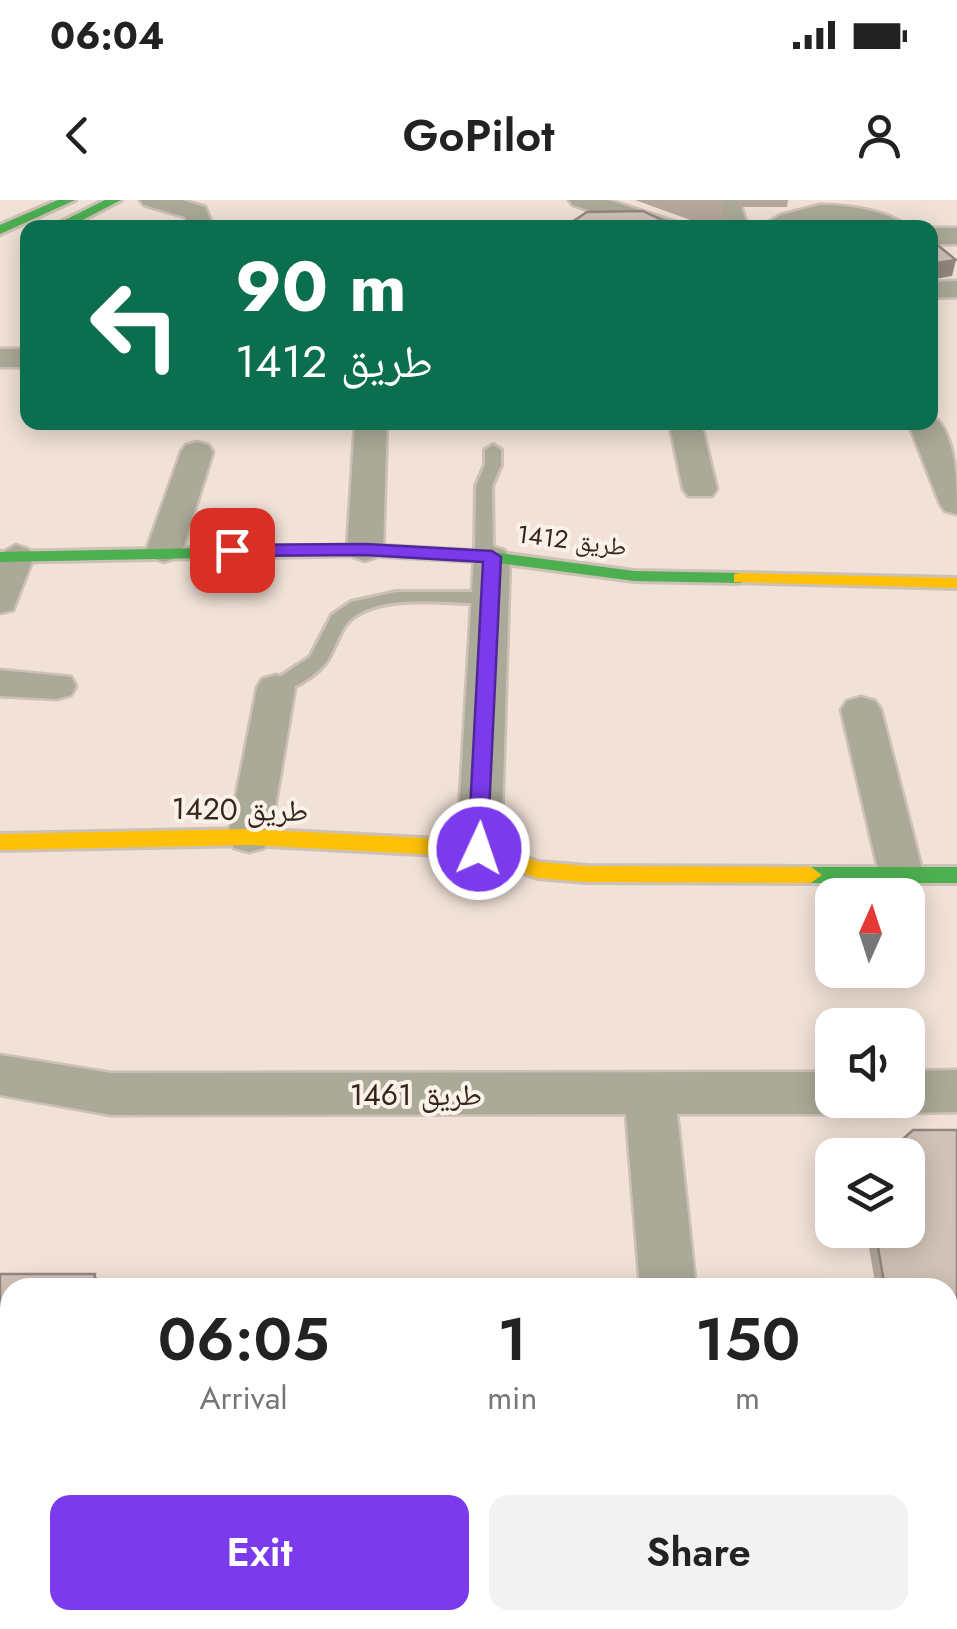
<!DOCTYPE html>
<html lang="en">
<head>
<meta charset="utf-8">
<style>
	:root { --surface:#fff; --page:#f2f2f2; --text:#222; --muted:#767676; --accent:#7c3aed }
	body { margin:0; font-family:Jost,"Noto Naskh Arabic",sans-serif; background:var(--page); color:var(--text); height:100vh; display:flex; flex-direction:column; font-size:38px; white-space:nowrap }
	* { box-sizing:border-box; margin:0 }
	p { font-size:32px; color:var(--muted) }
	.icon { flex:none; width:55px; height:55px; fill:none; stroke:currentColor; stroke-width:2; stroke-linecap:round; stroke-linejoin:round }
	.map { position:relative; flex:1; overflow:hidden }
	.drawer { position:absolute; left:0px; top:1078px; width:958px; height:352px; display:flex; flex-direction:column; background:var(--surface); border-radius:30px 30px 0 0; box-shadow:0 5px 25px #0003 }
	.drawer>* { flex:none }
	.guide { position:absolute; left:20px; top:20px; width:918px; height:210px; border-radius:20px; box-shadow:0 5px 25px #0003; background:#0b6e4f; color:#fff; overflow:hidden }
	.needle { width:65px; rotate:3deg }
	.tools { position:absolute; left:815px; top:678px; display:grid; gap:20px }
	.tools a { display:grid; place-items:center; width:110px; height:110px; border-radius:20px; background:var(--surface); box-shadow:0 5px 25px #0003; font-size:50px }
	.pin { position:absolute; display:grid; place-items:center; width:85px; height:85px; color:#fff; margin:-42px; border-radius:20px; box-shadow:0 5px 15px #0006 }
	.me { position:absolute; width:110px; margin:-55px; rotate:3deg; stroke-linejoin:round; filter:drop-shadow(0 0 8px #0008) }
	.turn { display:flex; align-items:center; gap:35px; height:210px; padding:0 50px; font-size:45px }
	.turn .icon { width:130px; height:130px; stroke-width:2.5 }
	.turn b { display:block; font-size:70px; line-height:85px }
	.eta { display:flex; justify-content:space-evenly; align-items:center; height:170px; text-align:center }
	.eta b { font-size:60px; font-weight:600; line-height:70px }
	.primary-button { display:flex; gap:20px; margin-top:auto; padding:20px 50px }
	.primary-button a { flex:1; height:115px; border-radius:20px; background:var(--accent); color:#fff; font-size:40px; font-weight:600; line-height:115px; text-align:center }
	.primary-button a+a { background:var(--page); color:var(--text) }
	.status { display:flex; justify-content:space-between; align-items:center; height:70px; padding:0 50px; background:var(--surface); direction:ltr }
	.status svg { height:28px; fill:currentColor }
	header { display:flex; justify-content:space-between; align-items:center; height:130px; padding:0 50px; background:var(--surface); font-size:45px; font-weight:600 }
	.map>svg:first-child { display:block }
</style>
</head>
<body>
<div class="status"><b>06:04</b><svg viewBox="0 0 49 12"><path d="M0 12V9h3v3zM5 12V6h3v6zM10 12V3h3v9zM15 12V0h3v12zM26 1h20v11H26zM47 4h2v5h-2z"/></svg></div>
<header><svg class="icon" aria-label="back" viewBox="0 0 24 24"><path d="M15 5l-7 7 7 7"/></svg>GoPilot<svg class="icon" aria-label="person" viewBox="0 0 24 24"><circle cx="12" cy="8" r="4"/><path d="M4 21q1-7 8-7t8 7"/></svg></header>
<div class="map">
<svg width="957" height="1429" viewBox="0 0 957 1429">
	<rect width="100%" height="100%" fill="#f1e1d7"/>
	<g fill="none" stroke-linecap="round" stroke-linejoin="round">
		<defs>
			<path id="lane" d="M493 245 501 250V265L492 286 493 356 484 361 475 356 476 286 485 265V250Z
				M396 392H490L499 398 490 404C450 404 384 392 351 419 340 428 336 446 328 459 320 474 285 496 269 492L266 488 269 484 310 457 332 415 351 402Z"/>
			<path id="street" d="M140 0H182L205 7 214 28H188L185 17 144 5Z
				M569 0H608L676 22 680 28H639L573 5Z
				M713 0H739L748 28H722Z
				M820 5C845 5 890 10 908 28H865L833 20 796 28H759L781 15Z
				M930 28H957V44H930Z
				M957 81V97L930 98V82Z
				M0 149H28V167H0Z
				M930 214C957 230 957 285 957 314L945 311 940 304 908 222H930Z
				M355 222H387L383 350 377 357 365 361 353 357 347 350Z
				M669 222H701L717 289 712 296H688L683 289Z
				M197 242 208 245 213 252 182 351 176 358 164 362 152 358 146 351 181 252 186 245Z
				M16 345 28 349 34 356 13 410 0 413V354Z
				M492 346 504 350 510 357 501 649 494 660 479 665 464 660 457 649 474 357 480 350Z
				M0 470 71 477 76 486 71 495 57 499 0 496Z
				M276 475 290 479 295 488 270 637 264 648 249 652 234 648 228 637 257 488 262 479Z
				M861 497 875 501 881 510 923 673 917 684 901 689 885 684 879 673 841 510 847 501Z
				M0 855 111 873 832 872V900H853L850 908 832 914H677L696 1088H640L626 914 111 915 0 895Z
				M957 870V912L908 913 890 907 887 900H908V871Z
				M666 1420H730L731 1429H667Z"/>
			<path id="fast" d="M58 0H75L0 34V25Z
				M105 0H121L67 28H49Z
				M365 345 492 352 634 371 740 373 749 378 740 383 634 381 492 362 365 355 0 362V352Z
				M811 667H957V683H811L800 675Z"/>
			<path id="slow" d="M740 373 957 378V388L734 382V374Z
				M249 629 479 641 539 662 587 666 811 667 822 675 811 683 587 682 537 678 477 657 249 645 0 650V634Z"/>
		</defs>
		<use href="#lane" stroke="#cdc0b7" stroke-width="6"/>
		<use href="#street" stroke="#cdc0b7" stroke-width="5"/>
		<use href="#fast" stroke="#cdc0b7" stroke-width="6"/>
		<use href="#slow" stroke="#cdc0b7" stroke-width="6"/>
		<use href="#lane" fill="#aba997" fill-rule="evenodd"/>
		<use href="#street" fill="#aba997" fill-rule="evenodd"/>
		<use href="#fast" fill="#4caf50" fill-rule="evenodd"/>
		<use href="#slow" fill="#ffc107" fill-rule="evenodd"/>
	</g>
	<path fill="#b5a89e" d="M635 0H724L721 22H696Z
		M736 0H788L787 7H738Z
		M913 930H957V1429H936L934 1420H948V1088H876L866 1030H908V955H885Z
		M0 1074H95L101 1088H10V1308H0Z"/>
	<path fill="#938881" d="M956 60 952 76 930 80V64Z
		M95 1074 101 1088H93Z"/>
	<path fill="#d2c3b8" stroke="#938881" stroke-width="2.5" d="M643 11 678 28H570L569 24 587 12Z
		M930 39 956 60 930 64Z
		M913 930H957V1429H947L946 1420H948V1088H885L875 1030H908V955H885Z
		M0 1074H95L93 1088H10V1285H0Z"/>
	<path fill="#7c3aed" stroke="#51269a" stroke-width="2.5" d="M365 344 492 351 501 357 487 655H472L468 649 483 362 365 355 232 356 223 350 232 345Z"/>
	<g text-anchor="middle" stroke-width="8" stroke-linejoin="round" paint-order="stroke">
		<g font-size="25" fill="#372619" stroke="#faf1ea">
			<text transform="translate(572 340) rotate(7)" y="9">طريق 1412</text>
		</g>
		<g font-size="30" fill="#372619" stroke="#faf1ea">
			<text transform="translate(240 610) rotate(1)" y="10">طريق 1420</text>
			<text x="416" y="905">طريق 1461</text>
		</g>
	</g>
</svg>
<div class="tools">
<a><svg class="needle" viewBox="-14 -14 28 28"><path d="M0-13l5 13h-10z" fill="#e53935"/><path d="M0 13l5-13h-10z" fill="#767676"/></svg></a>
<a><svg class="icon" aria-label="sound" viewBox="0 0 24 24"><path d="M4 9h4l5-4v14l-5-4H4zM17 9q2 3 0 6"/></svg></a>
<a><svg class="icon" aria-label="layers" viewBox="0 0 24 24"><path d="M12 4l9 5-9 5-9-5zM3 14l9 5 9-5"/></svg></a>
</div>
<div class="pin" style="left:232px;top:350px;background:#d93025"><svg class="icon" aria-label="arrive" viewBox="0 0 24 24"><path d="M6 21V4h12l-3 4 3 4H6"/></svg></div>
<svg class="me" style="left:479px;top:649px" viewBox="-20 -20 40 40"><circle r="17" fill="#7c3aed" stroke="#fff" stroke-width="3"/><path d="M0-11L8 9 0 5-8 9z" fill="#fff"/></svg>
<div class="guide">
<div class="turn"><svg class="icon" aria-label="left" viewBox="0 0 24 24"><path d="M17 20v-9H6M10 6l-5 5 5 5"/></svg><div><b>90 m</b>طريق 1412</div></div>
</div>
<section class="drawer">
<div class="eta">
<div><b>06:05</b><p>Arrival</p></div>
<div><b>1</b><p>min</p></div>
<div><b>150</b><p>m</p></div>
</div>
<div class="primary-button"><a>Exit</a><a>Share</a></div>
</section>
</div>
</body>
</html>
